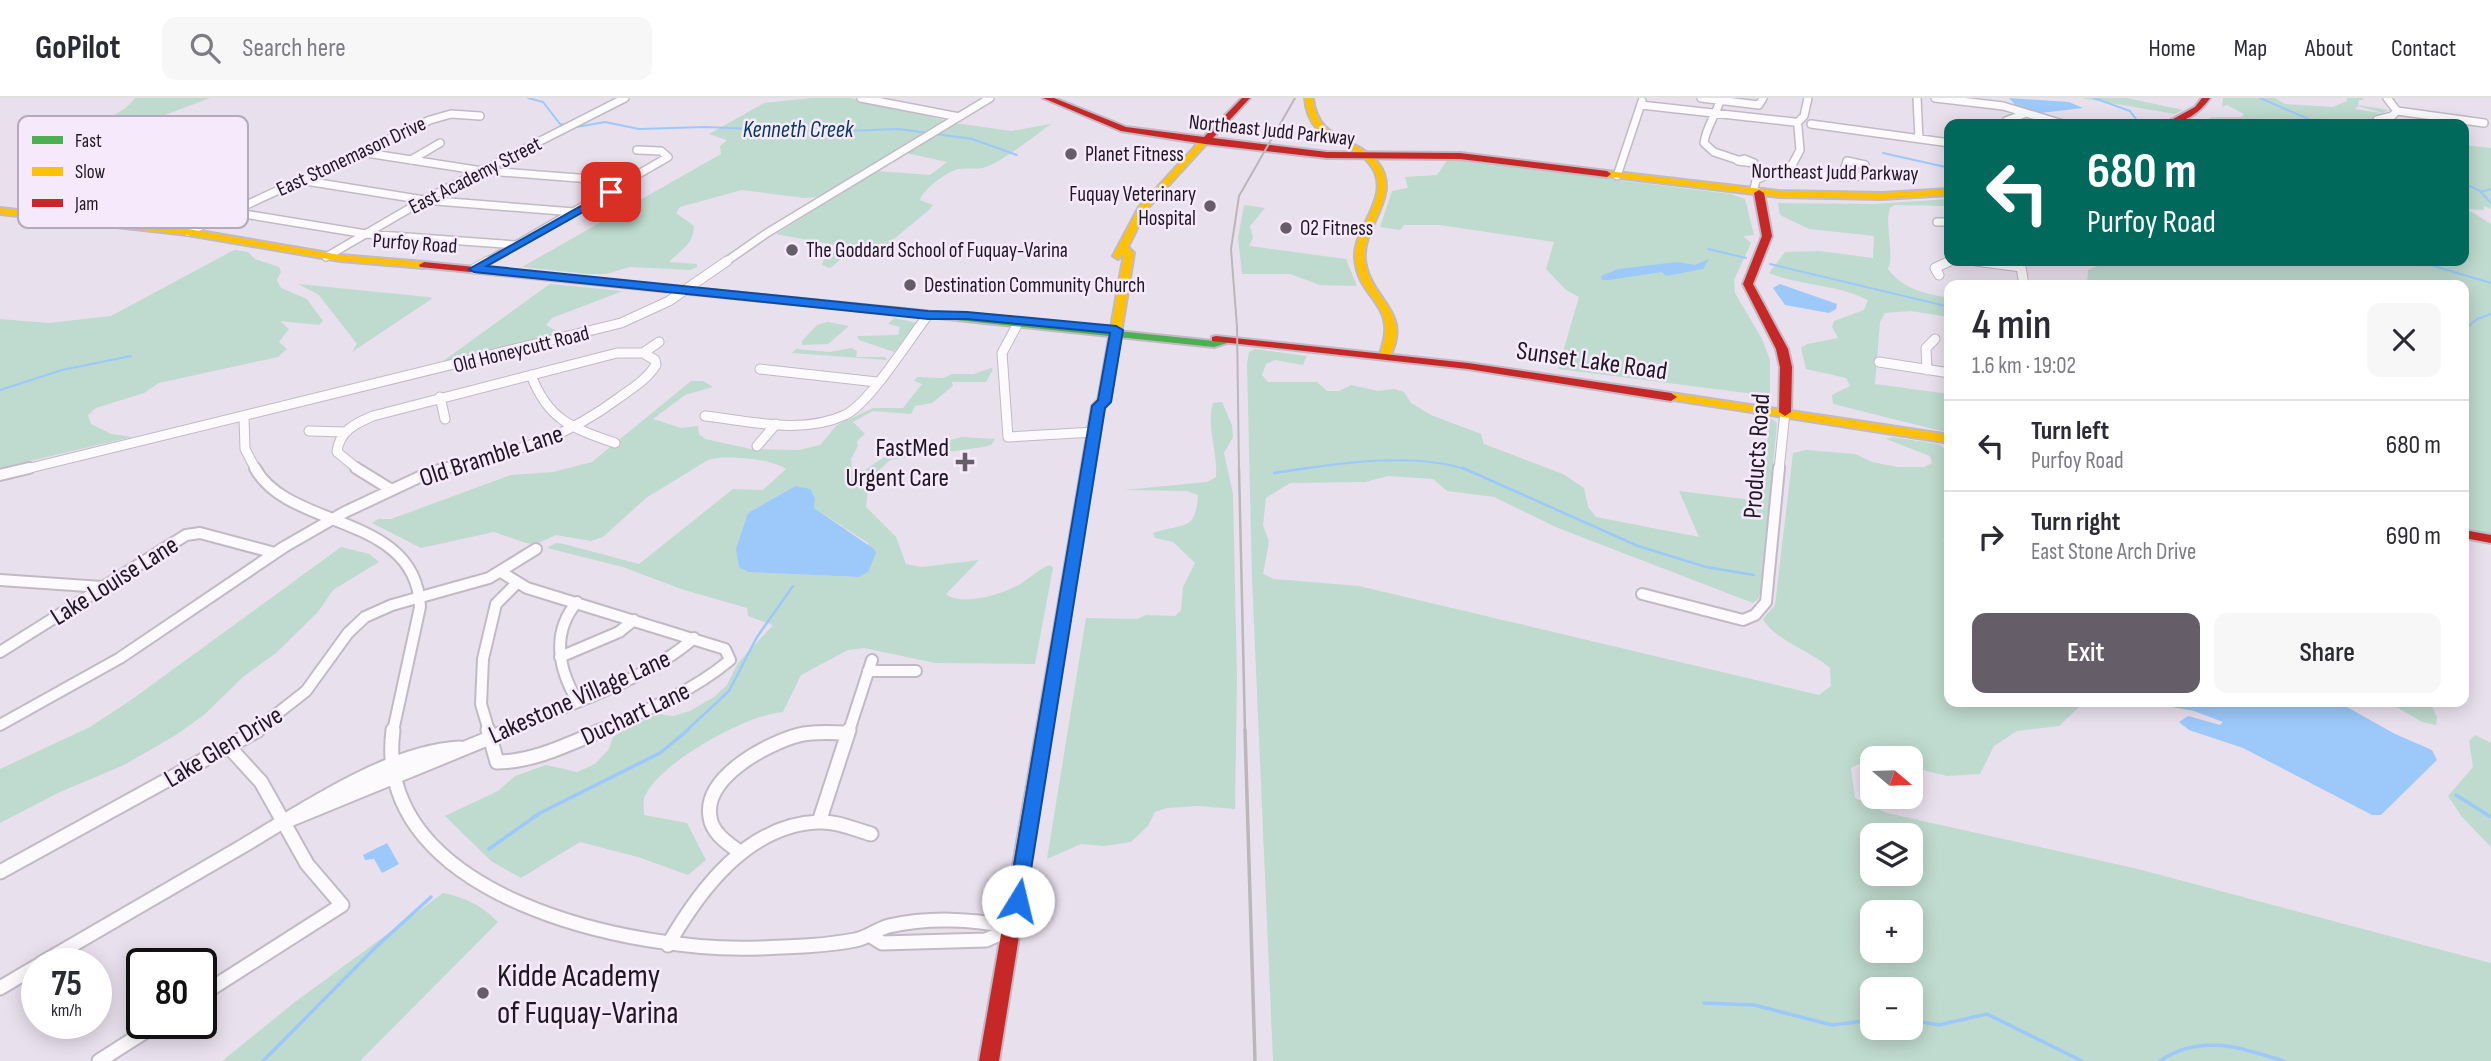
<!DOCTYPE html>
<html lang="en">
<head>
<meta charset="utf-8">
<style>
	:root { --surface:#fff; --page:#f7f7f7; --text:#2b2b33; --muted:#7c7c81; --line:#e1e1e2; --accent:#655e68 }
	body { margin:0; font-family:"Sofia Sans Condensed",sans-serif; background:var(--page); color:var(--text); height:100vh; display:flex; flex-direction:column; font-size:26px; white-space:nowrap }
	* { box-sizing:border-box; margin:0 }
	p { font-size:23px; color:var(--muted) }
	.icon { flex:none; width:38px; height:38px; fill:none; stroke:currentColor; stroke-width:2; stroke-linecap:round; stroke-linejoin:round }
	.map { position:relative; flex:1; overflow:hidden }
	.sheet { position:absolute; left:1944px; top:182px; width:525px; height:427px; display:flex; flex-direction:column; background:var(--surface); border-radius:14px; box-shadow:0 4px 18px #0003 }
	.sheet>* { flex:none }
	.guide { position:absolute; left:1944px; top:21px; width:525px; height:147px; border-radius:14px; box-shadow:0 4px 18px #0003; background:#00695c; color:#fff; overflow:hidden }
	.needle { width:46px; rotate:109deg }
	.controls { position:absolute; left:1860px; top:648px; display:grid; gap:14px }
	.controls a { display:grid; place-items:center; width:63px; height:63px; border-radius:14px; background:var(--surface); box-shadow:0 4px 18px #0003; font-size:35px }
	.speed { position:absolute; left:21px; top:850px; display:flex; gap:14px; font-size:35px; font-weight:700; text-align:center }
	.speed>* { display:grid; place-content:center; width:91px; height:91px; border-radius:50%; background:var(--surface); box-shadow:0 4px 18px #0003; line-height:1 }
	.speed small { font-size:18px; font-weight:400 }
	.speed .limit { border:4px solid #111; border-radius:10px; background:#fff; color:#111 }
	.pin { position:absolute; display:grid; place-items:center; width:60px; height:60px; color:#fff; margin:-30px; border-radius:14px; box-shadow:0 4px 10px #0006 }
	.me { position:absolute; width:77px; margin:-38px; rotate:9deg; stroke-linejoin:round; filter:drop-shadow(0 0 5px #0008) }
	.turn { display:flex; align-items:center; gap:24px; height:147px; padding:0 28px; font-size:32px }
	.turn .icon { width:91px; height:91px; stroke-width:2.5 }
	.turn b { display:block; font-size:49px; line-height:60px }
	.round { display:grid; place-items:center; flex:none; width:74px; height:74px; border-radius:14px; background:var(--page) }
	.summary { display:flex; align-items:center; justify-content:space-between; height:119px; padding:0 28px }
	h1 { font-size:42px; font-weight:600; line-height:52px }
	.cta { display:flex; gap:14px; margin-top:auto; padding:14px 28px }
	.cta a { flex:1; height:80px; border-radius:14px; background:var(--accent); color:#fff; font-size:28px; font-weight:600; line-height:80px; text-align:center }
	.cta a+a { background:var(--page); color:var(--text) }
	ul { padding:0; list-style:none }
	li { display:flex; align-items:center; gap:21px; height:91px; padding:0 28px; border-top:2px solid var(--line) }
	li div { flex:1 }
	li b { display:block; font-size:26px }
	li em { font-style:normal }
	header { display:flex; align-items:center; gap:42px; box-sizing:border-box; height:98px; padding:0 35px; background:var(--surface); border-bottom:2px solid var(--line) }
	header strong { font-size:33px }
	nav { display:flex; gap:38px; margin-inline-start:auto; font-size:24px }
	.search { width:490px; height:63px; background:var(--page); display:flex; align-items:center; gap:18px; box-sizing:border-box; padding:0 24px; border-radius:14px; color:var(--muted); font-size:26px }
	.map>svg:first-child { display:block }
</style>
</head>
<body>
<header>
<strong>GoPilot</strong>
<div class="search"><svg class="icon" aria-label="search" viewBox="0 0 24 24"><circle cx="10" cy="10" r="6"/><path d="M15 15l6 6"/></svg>Search here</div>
<nav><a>Home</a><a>Map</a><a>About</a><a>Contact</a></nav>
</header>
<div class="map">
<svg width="2491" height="963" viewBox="0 0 2491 963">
	<rect width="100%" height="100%" fill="#e9e0ed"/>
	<path fill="#bfdace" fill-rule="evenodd" d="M135 0H210L67 54 35 52 22 47C53 20 109 35 135 0Z
		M812 0H850L944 22 819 99 804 100 742 92 680 109 676 115 694 128C693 148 681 151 669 164L697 166V169L691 172 630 169 606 176H588L522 169 721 56 720 48 727 42 709 36 764 5Z
		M2081 0H2127L2183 12 2175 16Z
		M2223 0H2275L2285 6 2333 9 2347 3V0H2362L2364 2H2359L2358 7 2388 12 2383 15 2358 8 2355 11 2386 16 2367 22 2394 24 2201 26 2211 19H2242L2244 16 2227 7 2222 9Z
		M955 25 1011 33 1051 26C1031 40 1013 56 991 67 979 73 971 69 958 71 947 74 923 91 920 102L933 107 929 112 883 150H855L830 170 822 167 823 163 840 148 776 136 877 73 930 77 947 64 906 55Z
		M2464 47 2491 50V111L2484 108V112L2467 111 2491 126V436L2464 431V380L2469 381 2464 366V187H2087L2088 172 2097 168 2095 163H2464Z
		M1448 61 1731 96 1745 101 1754 137 1743 138 1751 145 1734 182 1735 195 1762 241 1770 262V298L1558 271 1579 199 1566 192 1546 171 1554 144 1439 127H1404L1400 132 1380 129 1392 93 1408 90 1405 79 1437 77Z
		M1949 101V108L1895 107 1890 110C1884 129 1895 153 1888 171 1902 191 1926 196 1949 200V219L1911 213 1885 215 1880 224 1875 286 1949 296V335L1833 306 1832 297 1850 288 1846 280 1806 271 1801 250 1807 246 1838 240 1832 229 1834 223 1864 212 1868 202C1836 186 1801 188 1769 175L1785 154 1819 153 1873 160 1874 138 1809 131 1780 117 1778 105 1873 106Z
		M1244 107 1265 110 1250 128 1253 140 1249 148 1346 161 1357 188 1320 187 1290 176H1242L1238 140Z
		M234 152 248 154 255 161 279 169 281 174 277 182 281 190 307 201 323 223 319 227 280 223 289 231 279 244 287 251 278 259 159 285 144 295 96 310 88 317 91 326 111 336 132 339 0 370V221L49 225 111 218Z
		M298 186 428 199 433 200 352 254 357 246 319 197Z
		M550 186 623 193 552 220 546 227 558 234H568L439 266Z
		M894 220 917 225 894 254 859 242 857 238 898 237 900 229 888 226Z
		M827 224 849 228 828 246 802 247V243L817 227Z
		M851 250 857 253 856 259H885L887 262 792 255 796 251 830 254Z
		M1255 251 1307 258 1303 267 1275 262 1266 266 1262 277 1268 284H1317L1327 293H1339L1351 287 1378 293 1394 291 1404 294 1411 305 1431 317 1481 336 1484 346 1563 376 1584 390 1588 409 1596 419 1699 439 1679 393 1760 403 1770 320 1777 325 1761 492 1758 501 1753 505 1558 430 1494 399 1447 393 1433 381 1388 378 1365 384 1290 385 1266 400 1263 427 1269 444 1263 476 1274 481 1359 488 1819 597 1831 588 1830 570C1811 553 1774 542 1763 521L1775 507 1793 355 1806 352 1855 356 1872 364 1898 369H1924L1932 365 1930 358 1886 341 1892 339 1938 346 1950 354 1947 419 1949 437 1943 442 1950 453V604H2079L2078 610 2059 628 2017 633 1994 648 1980 676 1947 678 1911 669V660H1871L1851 670 1855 700 1887 715 2138 771 2491 865V963H1273L1252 480 1247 265 1249 254ZM1872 737H1911V775H1872ZM1872 814H1911V852H1872ZM1872 891H1911V929H1872Z
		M991 270 993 271 986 284H952L953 288 932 305 915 308 911 316 873 313 853 324 865 336 857 343 858 348 851 361 852 371 865 372 889 356 922 344H943L962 339 995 341 991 347 983 349 890 362 869 382 866 409 896 439 906 466 922 469 979 462 946 496C962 509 1005 496 1022 485 1031 479 1040 470 1050 467L1053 470 1035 566 935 565 864 550 848 552 801 577 783 614C748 616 663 663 646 696 642 702 644 710 644 717L687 725 706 762 688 777 638 759 580 744 521 780 491 763 445 718 498 693 515 678 546 667 577 674 595 666 609 651 613 639 625 631 657 616 673 618 690 613 714 599 727 587 738 565 773 527 748 518 747 510 681 491 623 469 547 450 556 445 564 446 639 466 733 391 763 392 786 371C773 361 724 356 708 362L646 400 603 439 591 443 556 437 536 446 526 445 494 434 421 450 372 425 378 421H391L511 377 553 374 592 364 691 283H703L713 289 685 297 653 321 681 330 698 328 699 336 705 341 751 351 799 352 820 347 837 327 873 310H903L922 286 914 283 917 279 943 280 952 276H974ZM795 388 814 410 868 445 858 479 748 474V415Z
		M1222 304 1232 327 1233 339 1224 355 1233 396 1237 580 1235 711 1198 708 1167 710 1155 714 1148 728 1131 744 1104 748 1081 746 1047 761 1086 520 1137 521 1146 517 1175 518 1181 512 1183 489 1195 465 1173 444 1155 440 1153 435C1183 425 1196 434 1198 397L1187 393 1124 392 1207 384 1216 379C1218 354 1206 329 1213 305Z
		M341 449 369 456 379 464 333 492 318 514 276 555 243 579 204 617 176 637 124 667 60 694 0 725V671L90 629 131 602Z
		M2388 604H2430L2437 619 2436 627 2422 624Z
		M2475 637 2491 645V749L2462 719 2448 698 2473 669 2469 643Z
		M443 795C465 799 482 808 498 824L360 963H222L295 904Z"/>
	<path fill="#9cc9fa" d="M2009 0 2069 4 2083 10 2040 15 2017 9Z
		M1709 161 1703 171 1666 178 1662 174 1609 182H1602L1601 178 1618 171 1677 164 1695 167Z
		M1780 186 1837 206 1836 211 1829 215 1785 207 1773 190Z
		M795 388 810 391 815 400 814 410 874 451 876 455 868 474 859 479 748 474 739 469 736 451 748 415Z
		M2144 604H2338L2395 636 2432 652 2437 662 2381 717H2372L2243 650 2189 632 2179 624 2188 618 2220 627 2223 624 2194 613Z
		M387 745 399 766 382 775 374 761 365 762 363 757Z"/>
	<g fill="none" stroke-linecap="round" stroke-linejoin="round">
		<path stroke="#9cc9fa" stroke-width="2" d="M528 0 543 4 560 26 568 27
			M2094 0 2130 13 2139 25
			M2260 0 2320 26
			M577 29 605 24 639 31 705 29 819 34 898 31 929 35
			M936 36 972 41 1017 57
			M1883 55 1950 70
			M2464 85 2480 93 2491 105
			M2481 94 2491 91
			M1708 151 1746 160
			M2417 163 2491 185
			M1770 166 1950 209
			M2464 232 2477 221 2491 216
			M0 292 62 272 131 258
			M1296 372C1344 364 1420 355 1467 372"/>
		<path stroke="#9cc9fa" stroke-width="2.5" d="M1463 370 1638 448 1706 469 1754 477
			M1274 375 1307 370
			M686 633 729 593 757 539 793 488"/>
		<path stroke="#9cc9fa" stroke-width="3.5" d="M2456 697 2491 719
			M489 751 540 715 660 655 688 632
			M1704 905 1754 907 1832 927 1872 922
			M1911 922 1939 927 1987 916 2082 963
			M263 963 377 848 431 799
			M2160 963C2200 935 2241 950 2284 963"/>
		<defs>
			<path id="street-far3" d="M861 0 959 19
				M1701 0 1759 7 1763 0
				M1721 0C1716 17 1706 29 1704 45L1714 54 1738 62
				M1917 0 1919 41
				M1935 0 2003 8 2063 26
				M1641 7 1794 24
				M2397 13 2484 25
				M2377 22 2392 18 2397 13 2387 0
				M1798 24 1804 18 1808 0
				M1811 26 1950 45
				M2010 26 2006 23 2026 15
				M360 54 476 72 629 84
				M1744 61 1754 65 1738 63Z
				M411 62 440 45
				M1847 63 1865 67 1863 78 1842 79Z
				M1790 71 1800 52 1798 29
				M1789 74 1842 79
				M1617 78 1642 3
				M300 82 424 102 574 114
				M1759 95 1754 91 1756 82 1776 72
				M232 114 366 136 516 147
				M1937 124H1950
				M188 134 430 22 451 16 480 18
				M326 159 424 102 625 0
				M1976 163 1989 165
				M485 165 668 59 661 53 637 52
				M724 165 767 135 990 0
				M1946 165 1950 163"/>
			<path id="street-far2" d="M1976 163 2021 169
				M2020 163 2024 187
				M474 171 488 163
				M1939 177 1935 170 1950 163
				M1017 227 1002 255 1008 339 1094 334
				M643 255 659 244
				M1879 264 1950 275
				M760 271 877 284
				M1927 272 1926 250 1935 241
				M531 277C548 322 572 330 615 345
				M440 299 445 321
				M705 318C749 323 802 337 845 317 869 306 910 240 928 217
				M244 319 245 351 256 372
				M309 333 345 334
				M757 348 776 326
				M22 372 621 225 669 203 727 163
				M359 372 337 354C339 333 356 325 373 318L617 255H643L655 262 656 267C647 281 634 289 620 299 559 345 512 353 440 372
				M1779 372 1785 314"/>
			<path id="street-far1" d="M255 370C288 432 417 415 420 509L393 633
				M356 370 390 391
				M0 377 29 370
				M501 474 527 490 725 551 730 562C692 594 643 614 598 633
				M0 482 102 489
				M1642 496 1743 522 1755 517 1766 504 1779 370
				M577 504C551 535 558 571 578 604
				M0 554 186 437 200 435 275 455
				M560 559 619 534 634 522
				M868 573H916
				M0 627 120 560 284 449 345 414 428 375 447 370
				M255 633 306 593 348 535 365 519 392 507 489 480 536 451
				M489 633 481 606 483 561 496 506 517 485
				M504 633C563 609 647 582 694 540
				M849 633 872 562"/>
			<path id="street" d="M393 632C371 800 636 855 760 850 791 849 824 848 855 842 868 840 877 831 889 828 928 819 973 821 1011 829
				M488 632 497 664C533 664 569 646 602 632
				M287 723 509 632
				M819 724 849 632
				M741 755C729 746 712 736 710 719 703 679 768 645 799 637 815 633 832 635 848 635
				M0 774 258 632
				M871 838 882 845 986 842 1008 832
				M668 847C700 791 748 727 818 724 836 723 854 731 871 736
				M40 866C108 827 175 787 243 748 303 712 390 653 460 650
				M0 890 37 868
				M201 897 342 807 307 766 261 684 229 649
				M99 963 157 926"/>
			<path id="fast" d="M904 211 1214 243 1225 241 1230 244 1214 249 900 216V212Z"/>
			<path id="slow" d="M1305 0H1313C1317 44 1355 37 1378 65 1403 97 1361 129 1365 162 1370 203 1414 213 1389 260L1385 261 1379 258C1401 204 1358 204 1355 160 1353 130 1392 99 1372 69 1351 37 1309 49 1305 0Z
				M1202 41 1209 43 1146 112 1128 149 1134 155 1110 304 1104 310 1069 526 1067 529H1057L1055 526 1092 308 1098 302 1124 156 1118 161 1113 158 1139 109Z
				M1607 73 1779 93 1882 95 1950 91V97L1882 101 1779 99 1604 78V74Z
				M0 110 188 131 340 157 424 164 429 167 424 170 340 163 188 137 0 116Z
				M1671 295 1950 337V345L1667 301 1665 299Z"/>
			<path id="jam" d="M1043 0H1054L1126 29 1204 39 1242 0H1250L1213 40 1327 54 1460 55 1607 73 1611 76 1607 79 1460 61 1327 60 1205 46 1121 33Z
				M2202 0H2210C2200 15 2182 27 2164 26L2195 9Z
				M1759 92 1764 95 1772 138 1753 186 1788 251 1792 269 1791 314 1785 318 1779 314 1780 269 1776 251 1743 186 1762 138 1754 95Z
				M424 164 904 211 909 214 904 217 420 169 419 167Z
				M1216 238 1468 265 1671 295 1677 299 1671 303 1468 271 1212 243V239Z
				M2464 432 2491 437V445L2464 440Z
				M1062 521 1069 526 999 963H979L1055 526Z"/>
		</defs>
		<use href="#street-far3" stroke="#c1bac4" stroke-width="10"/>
		<use href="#street-far2" stroke="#c1bac4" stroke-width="11"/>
		<use href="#street-far1" stroke="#c1bac4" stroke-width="14"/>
		<use href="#street" stroke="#c1bac4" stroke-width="17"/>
		<use href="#fast" stroke="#c1bac4" stroke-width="4"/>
		<use href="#slow" stroke="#c1bac4" stroke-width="4"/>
		<use href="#jam" stroke="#c1bac4" stroke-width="4"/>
		<use href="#street-far3" stroke="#fcfafc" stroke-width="7"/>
		<use href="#street-far2" stroke="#fcfafc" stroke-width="9"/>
		<use href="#street-far1" stroke="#fcfafc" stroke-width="10"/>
		<use href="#street" stroke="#fcfafc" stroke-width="13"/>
		<use href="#fast" fill="#4caf50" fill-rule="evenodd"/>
		<use href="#slow" fill="#ffc107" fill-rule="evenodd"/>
		<use href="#jam" fill="#c62828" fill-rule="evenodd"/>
		<path stroke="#b9b7ba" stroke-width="2" d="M1239 372 1237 229 1231 151 1239 98 1295 0"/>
		<path stroke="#b9b7ba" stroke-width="2.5" d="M1239 370 1245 633"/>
		<path stroke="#b9b7ba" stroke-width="3.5" d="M1245 632 1255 963"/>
	</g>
	<path fill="#1a73e8" stroke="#114b97" stroke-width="2" d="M611 91 616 94 615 96 487 168 928 213 967 214 1116 228 1123 232 1111 304 1105 310 1025 809H1011L1008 803 1092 308 1098 302 1110 235 967 221H928L474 174 469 171Z"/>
	<g fill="#655e68" stroke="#f6e9fc" stroke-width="2.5">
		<circle cx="1071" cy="56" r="7"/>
		<circle cx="1210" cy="108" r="7"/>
		<circle cx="1286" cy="130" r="7"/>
		<circle cx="792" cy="152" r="7"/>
		<circle cx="910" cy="187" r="7"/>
		<path d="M961.5 353.5h7v7h7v7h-7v7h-7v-7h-7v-7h7z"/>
		<circle cx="483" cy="895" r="7"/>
	</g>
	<g text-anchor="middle" stroke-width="5" stroke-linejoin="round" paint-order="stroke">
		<g font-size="21" fill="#1e1821" stroke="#f6e9fc">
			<text transform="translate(1272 32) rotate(6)" y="7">Northeast Judd Parkway</text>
			<text transform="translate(351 58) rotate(-25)" y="7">East Stonemason Drive</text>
			<text transform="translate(1835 74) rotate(1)" y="7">Northeast Judd Parkway</text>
			<text transform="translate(475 77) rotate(-27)" y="7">East Academy Street</text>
			<text transform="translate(415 145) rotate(4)" y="7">Purfoy Road</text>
			<text transform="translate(521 251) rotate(-14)" y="7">Old Honeycutt Road</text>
		</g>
		<g font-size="21" fill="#1e1821" stroke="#f6e9fc" text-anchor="start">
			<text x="1085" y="63">Planet Fitness</text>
			<text x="1196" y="103" text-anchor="end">Fuquay Veterinary<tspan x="1196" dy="24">Hospital</tspan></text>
			<text x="1300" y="137">O2 Fitness</text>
			<text x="806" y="159">The Goddard School of Fuquay-Varina</text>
			<text x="924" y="194">Destination Community Church</text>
		</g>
		<g font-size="23" font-style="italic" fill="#02375f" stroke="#f6e9fc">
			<text x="798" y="39">Kenneth Creek</text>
		</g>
		<g font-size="26" fill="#1e1821" stroke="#f6e9fc">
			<text transform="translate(1592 262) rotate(8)" y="9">Sunset Lake Road</text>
			<text transform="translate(491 357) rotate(-18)" y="9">Old Bramble Lane</text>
			<text transform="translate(1756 358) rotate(-86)" y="9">Products Road</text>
			<text transform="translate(114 482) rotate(-32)" y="9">Lake Louise Lane</text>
			<text transform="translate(579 598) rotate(-24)" y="9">Lakestone Village Lane</text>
			<text transform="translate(635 615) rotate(-25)" y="9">Duchart Lane</text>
			<text transform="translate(223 648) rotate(-31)" y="9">Lake Glen Drive</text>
		</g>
		<g font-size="26" fill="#1e1821" stroke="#f6e9fc" text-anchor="end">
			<text x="949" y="358">FastMed<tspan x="949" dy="30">Urgent Care</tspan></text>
		</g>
		<g font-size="32" fill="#1e1821" stroke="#f6e9fc" text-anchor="start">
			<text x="497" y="888">Kidde Academy<tspan x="497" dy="37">of Fuquay-Varina</tspan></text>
		</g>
	</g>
	<rect x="18" y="18" width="230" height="112" rx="10" fill="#f6e9fc" stroke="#b5aaba" stroke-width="2"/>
	<rect x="32" y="38" width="31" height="8" fill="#4caf50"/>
	<rect x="32" y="69" width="31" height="9" fill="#ffc107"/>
	<rect x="32" y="101" width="31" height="8" fill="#c62828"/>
	<g font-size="19" fill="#1e1821">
		<text x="75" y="49">Fast</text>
		<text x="75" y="80">Slow</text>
		<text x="75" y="112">Jam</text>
	</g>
</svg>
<div class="controls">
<a><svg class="needle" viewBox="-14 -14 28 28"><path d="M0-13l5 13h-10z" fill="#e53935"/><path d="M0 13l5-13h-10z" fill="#7c7c81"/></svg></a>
<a><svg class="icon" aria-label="layers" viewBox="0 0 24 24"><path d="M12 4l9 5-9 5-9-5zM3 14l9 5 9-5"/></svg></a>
<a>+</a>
<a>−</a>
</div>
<div class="speed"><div>75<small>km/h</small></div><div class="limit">80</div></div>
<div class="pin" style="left:611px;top:94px;background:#d93025"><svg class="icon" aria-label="arrive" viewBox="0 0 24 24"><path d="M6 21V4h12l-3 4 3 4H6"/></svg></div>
<svg class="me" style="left:1018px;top:803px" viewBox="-20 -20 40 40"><circle r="19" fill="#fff"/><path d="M0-13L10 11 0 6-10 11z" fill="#1a73e8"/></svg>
<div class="guide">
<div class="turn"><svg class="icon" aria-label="left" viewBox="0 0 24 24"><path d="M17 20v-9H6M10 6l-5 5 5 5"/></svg><div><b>680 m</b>Purfoy Road</div></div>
</div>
<section class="sheet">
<div class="summary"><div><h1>4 min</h1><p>1.6 km · 19:02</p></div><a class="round"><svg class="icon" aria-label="close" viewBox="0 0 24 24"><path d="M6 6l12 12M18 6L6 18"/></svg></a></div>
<ul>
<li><svg class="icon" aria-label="left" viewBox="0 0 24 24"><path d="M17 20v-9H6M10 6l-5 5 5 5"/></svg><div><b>Turn left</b><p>Purfoy Road</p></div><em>680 m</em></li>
<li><svg class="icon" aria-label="right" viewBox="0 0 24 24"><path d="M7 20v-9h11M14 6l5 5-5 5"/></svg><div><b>Turn right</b><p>East Stone Arch Drive</p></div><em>690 m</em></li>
</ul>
<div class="cta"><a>Exit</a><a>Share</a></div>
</section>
</div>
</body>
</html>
